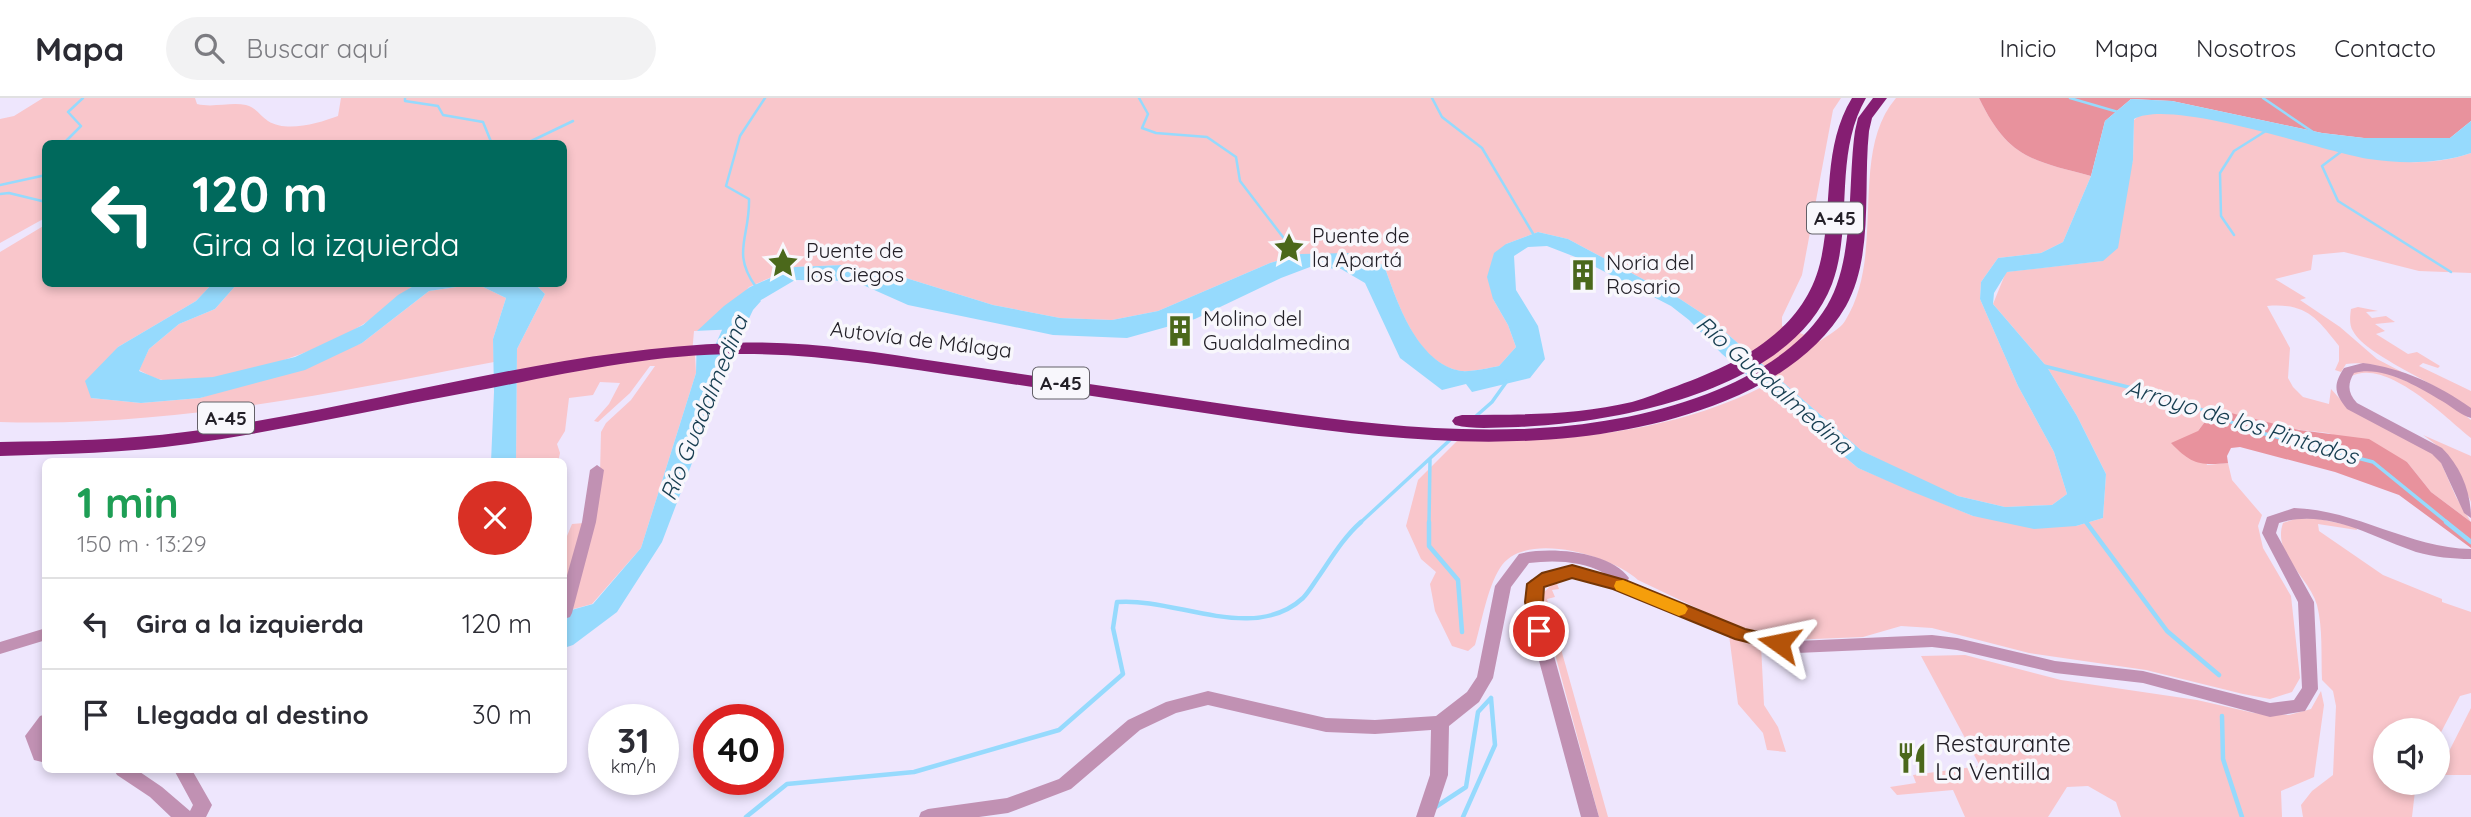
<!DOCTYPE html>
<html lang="es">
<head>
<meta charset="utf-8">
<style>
	:root { --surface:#fff; --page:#f2f2f3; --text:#2b2b33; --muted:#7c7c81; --line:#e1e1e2 }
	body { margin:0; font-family:Quicksand,sans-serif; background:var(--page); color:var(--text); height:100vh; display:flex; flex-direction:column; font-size:26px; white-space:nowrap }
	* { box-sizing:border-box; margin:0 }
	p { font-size:23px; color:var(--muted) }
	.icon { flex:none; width:38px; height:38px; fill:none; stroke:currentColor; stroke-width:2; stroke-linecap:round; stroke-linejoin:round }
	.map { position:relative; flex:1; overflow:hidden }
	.panel { position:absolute; left:42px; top:360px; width:525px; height:315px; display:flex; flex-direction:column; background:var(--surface); border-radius:10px; box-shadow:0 4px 10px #0003 }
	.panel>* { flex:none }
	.banner { position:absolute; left:42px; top:42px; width:525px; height:147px; border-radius:10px; box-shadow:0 4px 10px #0003; background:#00695c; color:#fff; overflow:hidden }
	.fabs { position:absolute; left:2373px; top:620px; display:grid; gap:14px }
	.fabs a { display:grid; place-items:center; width:77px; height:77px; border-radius:50%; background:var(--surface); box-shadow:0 4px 10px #0003; font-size:35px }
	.speed { position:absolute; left:588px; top:606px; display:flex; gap:14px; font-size:35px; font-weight:700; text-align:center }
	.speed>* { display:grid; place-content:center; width:91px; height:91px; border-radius:50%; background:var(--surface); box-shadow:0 4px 10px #0003; line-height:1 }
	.speed small { font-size:18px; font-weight:400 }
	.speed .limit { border:10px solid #d22; background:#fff; color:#111 }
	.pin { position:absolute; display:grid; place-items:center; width:60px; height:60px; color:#fff; margin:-30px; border:4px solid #fff; border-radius:50%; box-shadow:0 2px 7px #0007 }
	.me { position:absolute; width:77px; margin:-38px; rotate:282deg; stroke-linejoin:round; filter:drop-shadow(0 0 5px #0008) }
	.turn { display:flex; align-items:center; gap:24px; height:147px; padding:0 35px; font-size:32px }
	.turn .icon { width:91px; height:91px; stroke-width:2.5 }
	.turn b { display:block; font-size:49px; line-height:60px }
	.round { display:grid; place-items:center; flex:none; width:74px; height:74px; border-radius:37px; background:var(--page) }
	.summary { display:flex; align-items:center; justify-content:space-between; height:119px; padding:0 35px }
	h1 { font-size:42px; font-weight:700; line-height:52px; color:#1e9e55 }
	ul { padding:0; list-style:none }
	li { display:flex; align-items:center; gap:21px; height:91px; padding:0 35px; border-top:2px solid var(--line) }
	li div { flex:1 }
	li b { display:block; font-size:26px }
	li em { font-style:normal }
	header { display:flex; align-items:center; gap:42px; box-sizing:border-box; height:98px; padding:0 35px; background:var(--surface); border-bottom:2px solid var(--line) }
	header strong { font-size:33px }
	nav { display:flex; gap:38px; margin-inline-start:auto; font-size:24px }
	.search { width:490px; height:63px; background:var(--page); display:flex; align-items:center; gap:18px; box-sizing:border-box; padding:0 24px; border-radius:38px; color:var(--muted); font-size:26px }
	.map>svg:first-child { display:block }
</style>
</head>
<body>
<header>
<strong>Mapa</strong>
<div class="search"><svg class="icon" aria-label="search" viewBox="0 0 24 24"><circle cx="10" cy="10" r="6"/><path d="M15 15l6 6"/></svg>Buscar aquí</div>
<nav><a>Inicio</a><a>Mapa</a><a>Nosotros</a><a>Contacto</a></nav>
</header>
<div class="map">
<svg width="2471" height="719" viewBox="0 0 2471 719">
	<rect width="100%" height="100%" fill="#eee6fd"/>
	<path fill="#f9c6cb" d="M43 0H195L197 6C213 10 230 4 246 7 257 10 260 18 268 23 287 35 319 25 338 18L341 0H1841L1833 12 1802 177 1782 219V228L1820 243C1828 237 1840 231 1845 223 1887 156 1848 56 1896 0H1979C2008 60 2031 62 2091 78L2063 144 2041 155 1998 160 1981 184 1980 201 2018 288 2054 354 2067 396 2052 407 2005 409 1958 398 1926 385 1862 353 1709 220 1680 201 1568 141 1538 134 1506 146 1493 201 1508 227 1516 249 1499 268C1488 270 1472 274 1461 273 1417 266 1397 204 1384 167L1301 156 1270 165 1158 213 1112 222 1060 220 993 207 893 176 843 167 795 169 749 189 695 257 696 275 641 450 592 506 570 512 600 376 601 334 606 325 631 302 655 268H650L630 295 598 324 594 323 609 306 620 285 600 284 593 297 569 300 565 333 557 346 560 355 558 364H516L517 251 545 196 535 186H564V46H46L45 120 0 145V21L14 18Z
		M2164 13C2200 17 2236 24 2270 33 2336 50 2402 79 2471 55V175L2419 173 2344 154 2313 157 2311 172 2275 181 2306 200 2300 202 2340 229 2377 261 2423 285C2398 275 2374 262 2346 266L2341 274 2335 272 2339 263V248C2316 219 2306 205 2267 208L2290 250 2288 280 2293 289 2303 299 2329 306 2331 291 2349 311 2409 340 2439 360 2456 399 2471 424 2431 394 2407 364 2328 335 2207 321 2198 333 2207 367 2228 365 2232 382 2262 417 2258 428 2263 450 2291 498 2300 580 2292 594 2270 601 2243 596 2146 572 2029 555 1932 530 1901 528 1863 539 1789 542 1763 537 1720 521 1638 482C1612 458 1524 431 1500 470 1487 491 1482 523 1475 547L1468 553 1452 548 1435 513 1430 486 1436 474 1421 461 1406 428 1418 382 1457 343C1561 344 1668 336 1762 289L1858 370 1973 418 2076 428 2103 420 2106 376 2077 318 2047 269 1993 206 2006 174 2102 163 2133 62 2134 22 2141 16Z
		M45 127 46 186H212L196 203 118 249 91 300 141 305 200 300 362 245 429 193 477 186 506 200 493 241 494 264C326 296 172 329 0 324V154Z
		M237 186H417C397 197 382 215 362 227 314 257 220 287 163 282 155 281 146 276 139 272L149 251 179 226 215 211Z
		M2358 209 2378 213 2366 214 2372 220 2386 218 2395 224 2375 226 2385 233 2376 236 2408 256 2417 254 2440 268 2438 270 2423 265 2419 268 2471 293V312C2444 288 2367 259 2353 233 2349 227 2350 218 2351 211Z
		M2376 272C2411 283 2444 299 2471 322V340C2446 320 2385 258 2350 279L2353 273Z
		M2423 337 2471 358V404C2455 368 2457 361 2423 337Z
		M2315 420 2356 429 2357 432 2318 426 2319 433 2383 477 2442 501V504L2471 514V595L2460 598 2438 640V632H2385V684H2416L2412 719H2303L2301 707 2312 693 2333 677 2336 608 2333 593 2322 582C2321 559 2323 530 2317 507 2309 479 2272 456 2283 425L2295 421Z
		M584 425 564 499V438H567L572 426Z
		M1556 483 1559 491 1552 492 1555 499 1547 501 1608 719H1599L1541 504 1543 495Z
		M1729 537 1761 547 1764 607 1778 629 1786 654 1767 652 1763 635 1738 606Z
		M1965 557 2061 582 2197 602 2254 615 2289 617 2311 611 2321 593 2324 607 2314 679 2281 693 2282 719H2121L2116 704 2088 688 2067 689 2048 719H1965L1953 692 1897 697 1890 689 1916 685 1913 677 1980 668 1921 558Z
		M2471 610V677H2438V675Z"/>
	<path fill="#e8929d" d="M1979 0H2471V23L2450 40H2364L2322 35 2172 3 2131 1 2105 23 2091 78C2031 62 2008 60 1979 0Z
		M2231 315 2299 332 2369 341 2407 364 2431 394 2471 424V450L2399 397 2335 374 2240 349 2231 350 2227 358 2228 365C2200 368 2191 366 2171 345L2198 333 2207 321Z"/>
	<path fill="#96dafd" d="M2131 1 2172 3 2322 35 2364 40H2450L2471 23V55C2440 66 2401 66 2369 61 2320 53 2173 0 2134 21L2133 62 2118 150 2103 163 2007 174 1994 195 1993 206 2047 269 2077 318 2106 376 2103 420 2076 428 2034 431 1973 418 1908 392 1858 370 1722 256 1689 222 1671 208 1578 160 1547 148 1528 149 1514 158 1516 192 1538 228 1545 261 1530 280 1472 294 1466 286 1442 292 1400 260 1365 185 1341 171 1310 169 1281 180 1195 221 1127 240 1053 237 908 207 854 183 795 182 761 202 734 231 722 286 662 444 617 514 573 547 564 550V514L593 506 641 450 696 275 697 233 724 208 750 189 795 169 843 167 893 176 993 207 1060 220 1112 222 1158 213 1270 165 1301 156 1349 155 1384 167C1397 204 1417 265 1461 273 1472 274 1488 270 1499 268L1516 249 1508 227 1493 201 1487 179 1494 155 1506 146 1538 134 1568 141 1680 201 1709 220 1862 353 1958 398 2005 409 2052 407 2067 396 2054 354 2018 288 1980 201 1981 184 1998 160 2041 155 2063 144 2091 78 2105 23Z
		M212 186H237L215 211 179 226 149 251 139 273 161 282 213 279 295 259 363 227 398 197 417 186H476L429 193 362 245 305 272 200 300 141 305 91 300 85 283 118 249 196 203Z
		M477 186H535L545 196 517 251 516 364H491L494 294 493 241 506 200Z"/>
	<path fill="#eee6fd" d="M738 231 732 255 692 256 694 233Z"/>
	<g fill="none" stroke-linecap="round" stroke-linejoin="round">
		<path stroke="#96dafd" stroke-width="2.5" d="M405 0V3L438 8 443 17 483 24 492 46
			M1139 0 1148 16 1142 30 1156 35 1207 39 1236 59 1240 83 1299 160
			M1432 0 1442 19 1482 50 1535 139
			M2070 0 2118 14
			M2263 0 2313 34
			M63 46 81 28 68 14 83 0
			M525 46 573 23
			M2342 53 2322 68 2338 103 2451 174
			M0 87 46 77
			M0 96 9 95 46 104
			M2234 137 2221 118 2220 75 2234 53 2269 31
			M756 189C731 155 750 139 749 101L726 88 740 38 765 0"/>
		<path stroke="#96dafd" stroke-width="3.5" d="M2044 268 2176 301 2250 332 2373 364 2448 425
			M1475 319 1492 304 1507 283
			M2084 421 2087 425
			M1360 425 1451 341
			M1429 425 1430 361"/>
		<path stroke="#96dafd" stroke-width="4.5" d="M1429 424V448L1458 482 1462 534
			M2086 424 2167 533 2219 577
			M2446 424 2471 444
			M2222 618 2223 661 2242 719
			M1434 710 1466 689 1478 614 1491 600
			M746 719 787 686 914 674 1059 632 1123 576 1113 530 1117 504C1175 499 1253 546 1303 500 1309 494 1314 485 1319 478 1332 459 1344 439 1361 424
			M1463 719 1495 647 1491 600"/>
		<path fill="#96dafd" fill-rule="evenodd" d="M751 197 761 203 753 212 728 265 725 269H711L708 265C717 246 730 202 751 197Z"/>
		<path fill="#c191b3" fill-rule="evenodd" d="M2363 265C2402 270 2439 287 2471 310V320C2461 317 2452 309 2442 303 2418 289 2383 267 2354 275 2347 287 2348 295 2357 305L2442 350C2461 369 2471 394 2471 420L2464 415 2441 365 2432 356 2347 311C2334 295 2333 287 2344 270Z
			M597 367 604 372 596 424 572 515 570 519 564 521V488L582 424 590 372Z
			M2294 410C2357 412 2409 450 2471 451V461C2452 461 2435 459 2416 454 2372 439 2327 410 2279 425L2276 435 2314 504 2318 591 2305 613 2270 619 2143 585 2055 575 1957 552 1932 549 1797 555 1735 540 1602 486 1572 479 1543 489 1542 504 1547 533 1599 719H1581L1531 533 1526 504 1530 482 1572 469 1604 475C1581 463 1555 462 1529 465L1511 489 1493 580 1479 604 1449 628 1448 677 1434 719H1416L1430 677 1431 632 1375 636 1326 634 1208 607 1176 615 1140 632 1071 691 1008 715 979 719H919L921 714 928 711 1007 700 1059 681 1128 622 1166 604 1208 593 1326 620 1375 622 1436 618 1467 594 1477 579 1495 488 1519 456C1548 448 1610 453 1629 480L1627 484 1744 531 1797 543 1932 537 1957 540 2055 563 2143 573 2270 605 2294 602 2302 590 2298 504 2262 435 2267 419Z
			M46 530V542L0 556V544Z
			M46 616V636L43 639 46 665 34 662 25 638 40 618Z
			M114 672H137L162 689 190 713 193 707 174 672H192L212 707 206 719H171L150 699 117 677Z"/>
		<path fill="#851e72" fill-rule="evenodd" d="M1852 0H1866C1833 57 1854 126 1832 186 1791 293 1617 325 1518 329 1498 329 1475 332 1455 327L1452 323 1455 319 1462 317C1518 317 1577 317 1632 304 1647 300 1662 293 1677 288 1740 265 1806 232 1821 161 1833 107 1822 49 1852 0Z
			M1873 0H1887L1872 20 1869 33C1863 89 1874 157 1846 208 1820 253 1773 284 1725 303 1575 363 1407 345 1251 322 1158 308 1065 294 972 280 896 269 820 256 744 256 650 255 556 278 465 295 373 312 280 333 188 346 126 355 63 356 0 358V344C62 343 124 342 185 334 369 310 549 251 735 245 804 242 873 254 941 264 1033 278 1125 291 1217 305 1377 328 1551 355 1707 296 1750 279 1796 254 1823 214 1856 167 1847 88 1855 33L1858 20Z"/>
	</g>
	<path fill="#9ea6b9" d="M1578 169 1590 173 1589 177 1584 182 1577 181Z"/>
	<path fill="#818796" d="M1590 173 1589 177 1584 182V178Z"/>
	<path fill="#b8c1d7" stroke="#818796" stroke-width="2" d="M1578 169 1590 170V173L1584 178 1578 177Z"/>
	<path fill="#b45309" stroke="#753606" stroke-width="2" d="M1572 467 1625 482 1745 531 1785 540 1788 545 1785 550 1779 552 1735 541 1613 491 1572 480 1544 489 1543 504 1548 533 1545 538H1532L1525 504 1527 486 1542 475Z"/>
	<path fill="#f59e0b" d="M1623 482 1685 507 1688 511 1685 516 1679 518 1616 492 1614 488 1616 483Z"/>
	<defs>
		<symbol id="sight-bare" viewBox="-9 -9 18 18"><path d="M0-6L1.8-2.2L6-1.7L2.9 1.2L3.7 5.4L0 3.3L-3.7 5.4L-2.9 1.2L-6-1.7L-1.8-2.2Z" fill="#4b681b" stroke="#f8f7fc" stroke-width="2.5" paint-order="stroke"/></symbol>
		<symbol id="building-bare" viewBox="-9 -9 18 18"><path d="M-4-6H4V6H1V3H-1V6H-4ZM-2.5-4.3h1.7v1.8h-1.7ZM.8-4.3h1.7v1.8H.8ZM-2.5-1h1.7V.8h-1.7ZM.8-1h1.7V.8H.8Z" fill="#4b681b" stroke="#f8f7fc" stroke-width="2.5" paint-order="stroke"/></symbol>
		<symbol id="restaurant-bare" viewBox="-9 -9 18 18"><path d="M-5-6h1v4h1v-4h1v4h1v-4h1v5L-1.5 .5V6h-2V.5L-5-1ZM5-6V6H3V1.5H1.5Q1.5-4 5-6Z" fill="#4b681b" stroke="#f8f7fc" stroke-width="2.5" paint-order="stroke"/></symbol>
	</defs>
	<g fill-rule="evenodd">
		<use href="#sight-bare" x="1267" y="128" width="44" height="44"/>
		<use href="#sight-bare" x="761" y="143" width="44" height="44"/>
		<use href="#building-bare" x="1561" y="155" width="44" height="44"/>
		<use href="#building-bare" x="1158" y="211" width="44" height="44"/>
		<use href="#restaurant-bare" x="1890" y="638" width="44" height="44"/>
	</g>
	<g text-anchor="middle" stroke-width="7" stroke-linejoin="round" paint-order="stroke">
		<g fill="#f8f7fc" stroke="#636068" stroke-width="2">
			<rect x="1807" y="104.5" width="56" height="31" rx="5"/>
			<rect x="1033" y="269.5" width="56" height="31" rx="5"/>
			<rect x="198" y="304.5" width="56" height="31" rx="5"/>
		</g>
		<g font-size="19" font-weight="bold" fill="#232028">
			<text x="1835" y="127">A-45</text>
			<text x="1061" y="292">A-45</text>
			<text x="226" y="327">A-45</text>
		</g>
		<g font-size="21" fill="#232028" stroke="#f8f7fc" text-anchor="start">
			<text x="1312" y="145">Puente de<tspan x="1312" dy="24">la Apartá</tspan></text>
			<text x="806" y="160">Puente de<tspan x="806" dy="24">los Ciegos</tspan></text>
			<text x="1606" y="172">Noria del<tspan x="1606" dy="24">Rosario</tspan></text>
			<text x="1203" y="228">Molino del<tspan x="1203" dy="24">Gualdalmedina</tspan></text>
		</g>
		<g font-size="21" fill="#232028" stroke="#f8f7fc">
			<text transform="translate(921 242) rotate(7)" y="7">Autovía de Málaga</text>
		</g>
		<g font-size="23" font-style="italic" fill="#163d50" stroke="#f8f7fc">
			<text transform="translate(1774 287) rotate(41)" y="8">Río Guadalmedina</text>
			<text transform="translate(704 310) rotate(-68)" y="8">Río Guadalmedina</text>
			<text transform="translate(2242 324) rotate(17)" y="8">Arroyo de los Pintados</text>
		</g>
		<g font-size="24" fill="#232028" stroke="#f8f7fc" text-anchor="start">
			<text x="1935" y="654">Restaurante<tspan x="1935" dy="28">La Ventilla</tspan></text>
		</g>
	</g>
</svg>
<div class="fabs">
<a><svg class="icon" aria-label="sound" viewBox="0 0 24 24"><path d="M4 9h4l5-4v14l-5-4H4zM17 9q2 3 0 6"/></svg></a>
</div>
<div class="speed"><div>31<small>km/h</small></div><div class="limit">40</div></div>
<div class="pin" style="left:1539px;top:533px;background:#d93025"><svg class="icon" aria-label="arrive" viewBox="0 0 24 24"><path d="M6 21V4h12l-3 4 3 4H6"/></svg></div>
<svg class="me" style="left:1779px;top:545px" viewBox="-20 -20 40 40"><path d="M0-17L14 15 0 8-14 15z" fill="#b45309" stroke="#fff" stroke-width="4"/></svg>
<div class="banner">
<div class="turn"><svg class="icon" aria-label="left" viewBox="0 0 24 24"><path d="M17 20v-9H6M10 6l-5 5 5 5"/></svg><div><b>120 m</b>Gira a la izquierda</div></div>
</div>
<section class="panel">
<div class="summary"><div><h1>1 min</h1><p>150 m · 13:29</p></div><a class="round" style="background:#d93025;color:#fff"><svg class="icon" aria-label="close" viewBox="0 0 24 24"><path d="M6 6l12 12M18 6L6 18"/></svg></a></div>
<ul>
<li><svg class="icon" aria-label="left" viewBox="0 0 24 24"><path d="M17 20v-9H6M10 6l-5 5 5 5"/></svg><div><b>Gira a la izquierda</b></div><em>120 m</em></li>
<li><svg class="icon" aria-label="arrive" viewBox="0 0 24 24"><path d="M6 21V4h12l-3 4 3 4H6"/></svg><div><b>Llegada al destino</b></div><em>30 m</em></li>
</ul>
</section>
</div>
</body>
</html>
